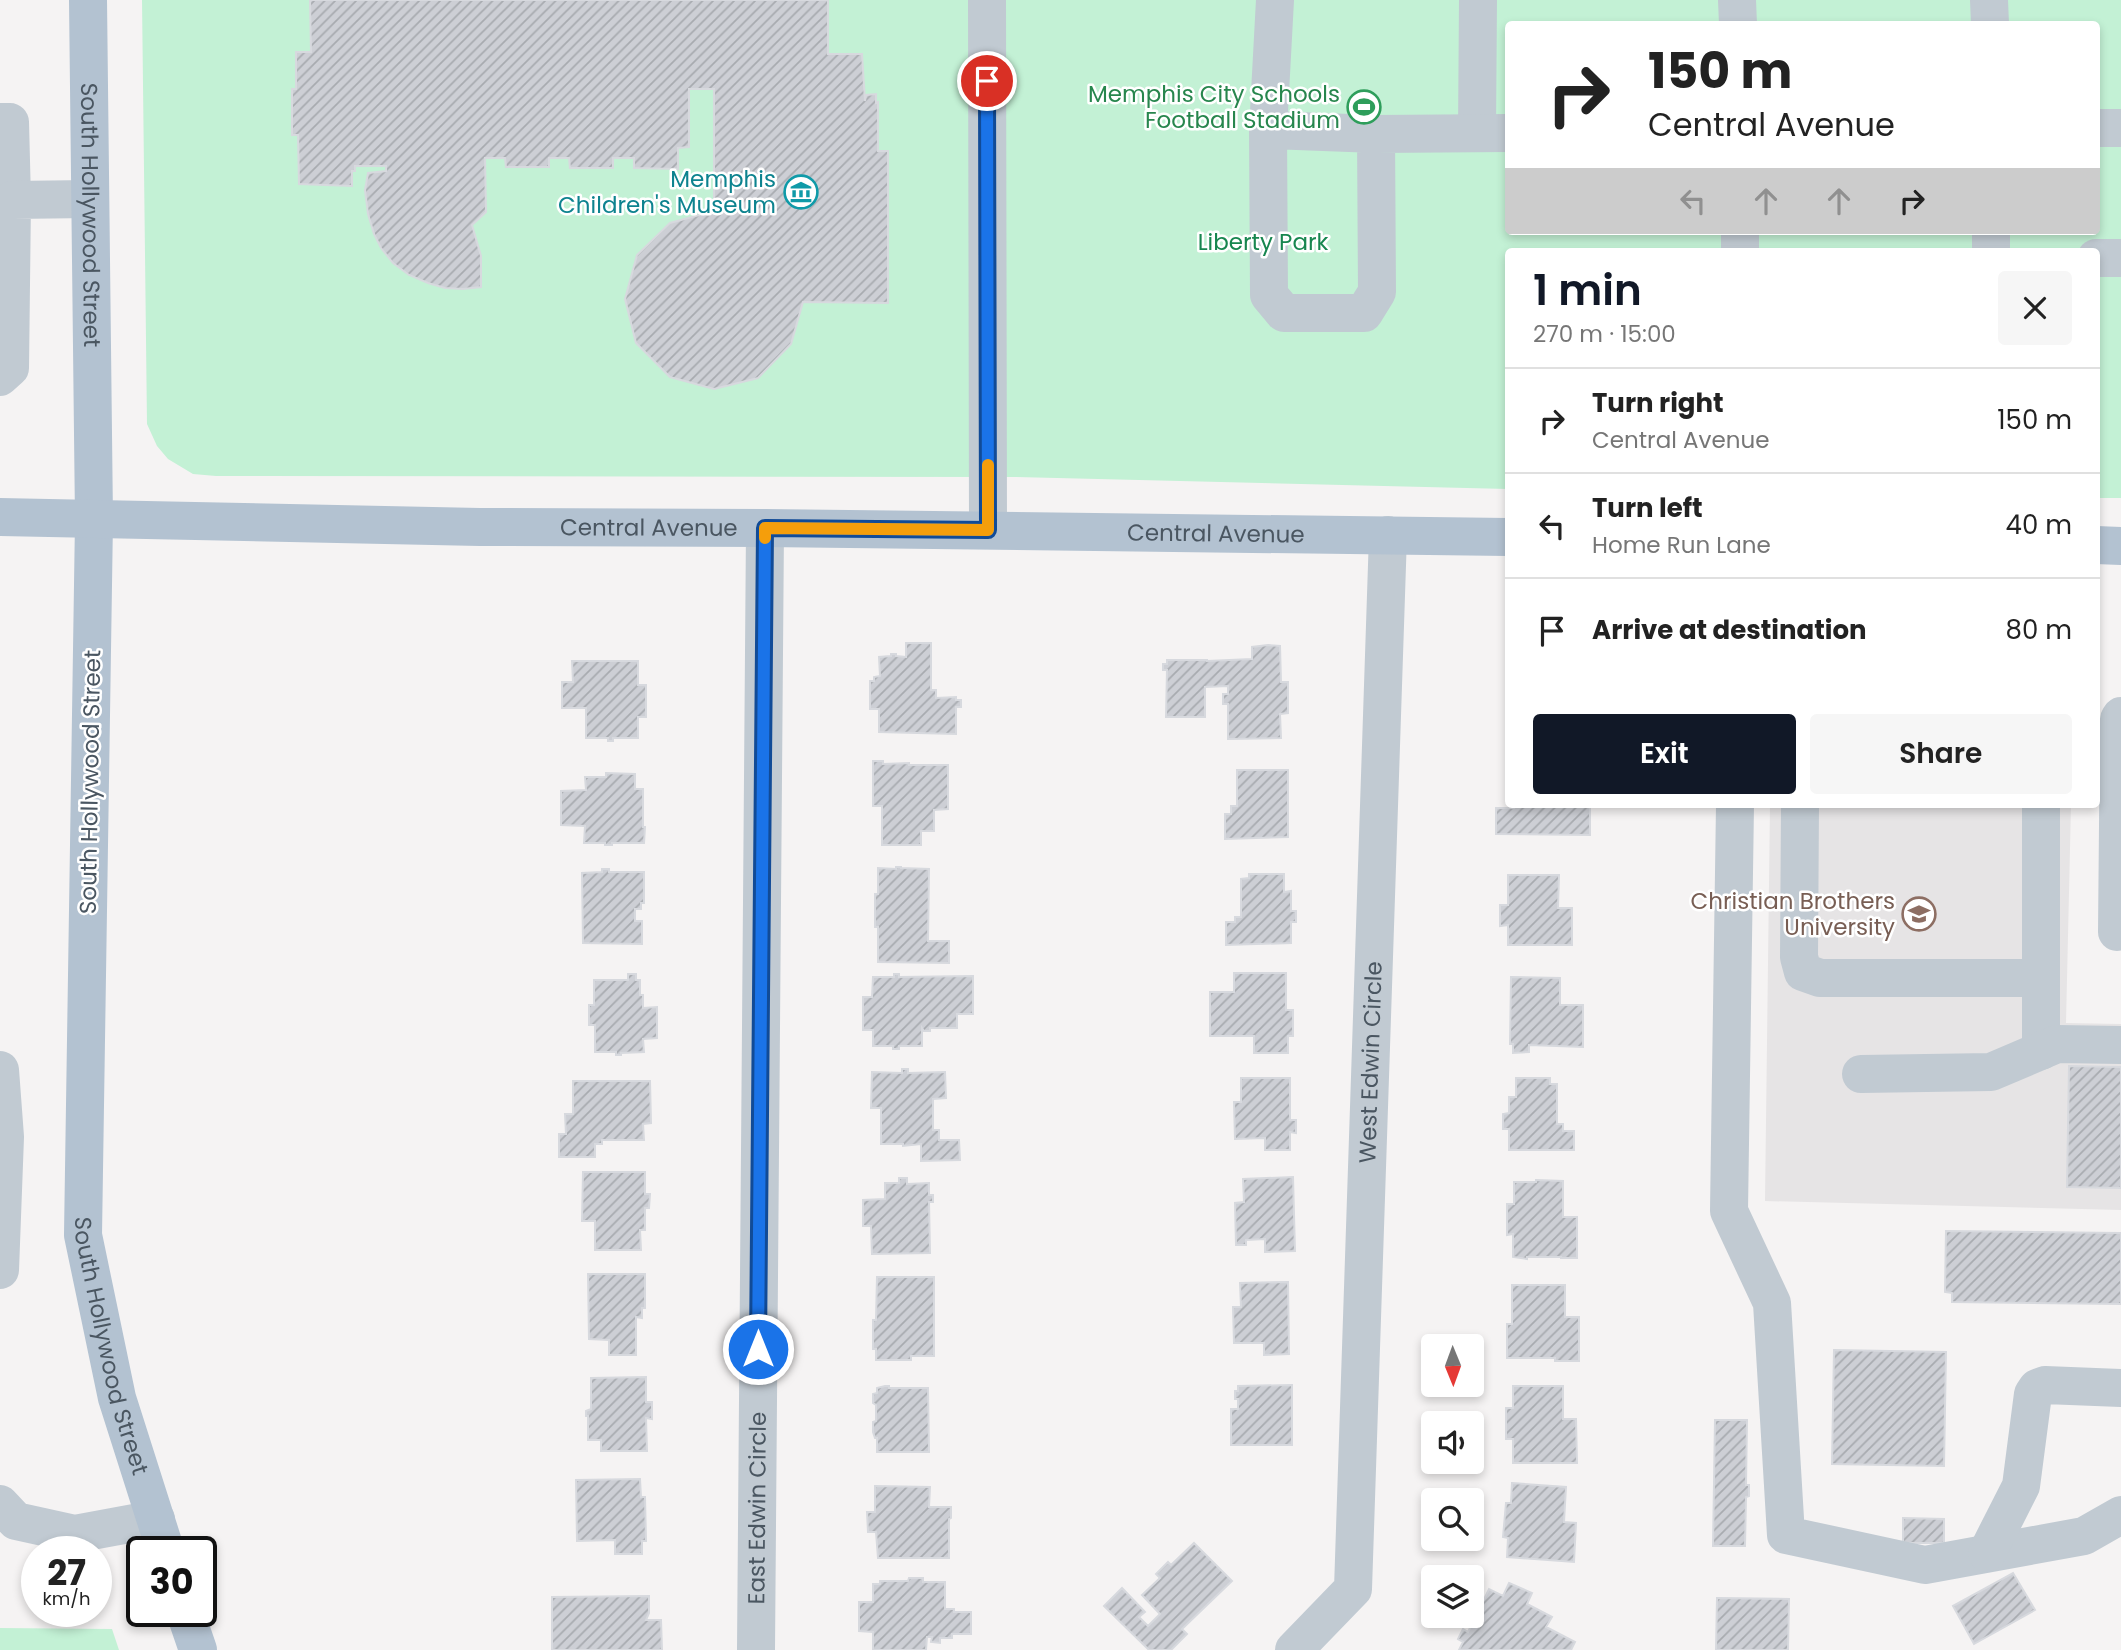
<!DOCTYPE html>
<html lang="en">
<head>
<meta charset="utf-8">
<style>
	:root { --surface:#fff; --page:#f6f6f6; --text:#222; --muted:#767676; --line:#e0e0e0; --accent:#111827 }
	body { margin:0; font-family:Poppins,sans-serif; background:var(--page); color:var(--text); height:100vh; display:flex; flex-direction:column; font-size:26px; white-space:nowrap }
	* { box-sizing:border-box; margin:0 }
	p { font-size:23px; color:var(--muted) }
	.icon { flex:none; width:38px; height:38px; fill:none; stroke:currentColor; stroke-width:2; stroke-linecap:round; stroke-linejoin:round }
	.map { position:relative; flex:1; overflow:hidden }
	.side { position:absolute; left:1505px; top:248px; width:595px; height:560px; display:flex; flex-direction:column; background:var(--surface); border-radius:7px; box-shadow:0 4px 10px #0003 }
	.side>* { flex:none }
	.top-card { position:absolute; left:1505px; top:21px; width:595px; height:214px; border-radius:7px; box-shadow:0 4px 10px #0003; background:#fff; color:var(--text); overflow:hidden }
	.needle { width:46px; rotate:179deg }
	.tools { position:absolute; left:1421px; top:1334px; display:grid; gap:14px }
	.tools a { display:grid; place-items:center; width:63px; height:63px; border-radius:7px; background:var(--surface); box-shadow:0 4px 10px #0003; font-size:35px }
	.speed { position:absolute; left:21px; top:1536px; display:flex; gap:14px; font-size:35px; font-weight:700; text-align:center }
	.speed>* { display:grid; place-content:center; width:91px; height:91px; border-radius:50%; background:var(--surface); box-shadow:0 4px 10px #0003; line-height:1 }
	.speed small { font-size:18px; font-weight:400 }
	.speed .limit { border:4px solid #111; border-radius:10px; background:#fff; color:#111 }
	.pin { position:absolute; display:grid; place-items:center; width:60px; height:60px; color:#fff; margin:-30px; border:4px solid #fff; border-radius:50%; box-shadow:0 2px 7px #0007 }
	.me { position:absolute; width:77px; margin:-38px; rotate:0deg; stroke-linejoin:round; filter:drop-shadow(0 0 5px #0008) }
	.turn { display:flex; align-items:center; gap:24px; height:147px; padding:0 28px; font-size:32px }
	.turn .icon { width:91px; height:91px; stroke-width:2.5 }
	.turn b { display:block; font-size:49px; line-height:60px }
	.lanes { display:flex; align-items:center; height:66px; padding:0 28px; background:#0003; justify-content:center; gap:35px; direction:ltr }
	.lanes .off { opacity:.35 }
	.round { display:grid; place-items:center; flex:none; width:74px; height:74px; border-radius:7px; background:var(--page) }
	.overview { display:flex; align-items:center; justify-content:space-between; height:119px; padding:0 28px }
	h1 { font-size:42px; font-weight:600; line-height:52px; color:var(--accent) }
	.action { display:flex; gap:14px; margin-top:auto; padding:14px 28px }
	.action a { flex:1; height:80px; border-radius:7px; background:var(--accent); color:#fff; font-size:28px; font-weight:600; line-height:80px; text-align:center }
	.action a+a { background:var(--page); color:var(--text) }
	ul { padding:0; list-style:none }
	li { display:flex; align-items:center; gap:21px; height:105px; padding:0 28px; border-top:2px solid var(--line) }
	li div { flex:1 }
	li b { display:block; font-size:26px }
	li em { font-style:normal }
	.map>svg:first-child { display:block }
</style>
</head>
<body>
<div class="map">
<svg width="2121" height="1650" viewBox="0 0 2121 1650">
	<defs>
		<pattern id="building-hatch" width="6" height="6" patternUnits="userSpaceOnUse" patternTransform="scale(1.75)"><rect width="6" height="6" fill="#cdcfd5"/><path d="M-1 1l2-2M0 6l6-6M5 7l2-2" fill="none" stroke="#a8abb0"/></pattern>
	</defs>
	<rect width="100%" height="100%" fill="#f5f3f3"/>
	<path fill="#e6e4e5" d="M1770 805H2071L2066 1023 2121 1024V1210L1765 1201Z"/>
	<path fill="#c3f1d5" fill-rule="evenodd" d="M142 0H2121V498H2097L2096 252H1508V489L1013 477 216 476 193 474 168 459 157 446 147 424ZM1508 24H2096V231H1508Z
		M0 1628 112 1629 119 1650H0Z"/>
	<path fill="url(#building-hatch)" stroke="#d7d9de" stroke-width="2" d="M310 0H828V54H862L865 101 866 95 876 94V103L878 102V151H888V303L803 302 791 344 758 378 714 389 670 377 636 343 625 299 637 255 670 223 714 211V89H689V147L678 148V169L634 168V158H613V168H570L569 158H549V167H506L505 158H485L486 212 472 225 481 256V287L463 289 445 288 428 283 409 275 393 263 381 248 374 234 368 214 365 190 368 173 386 171V166H355V171H352V186L299 184 298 135H292V89H296V52H311Z
		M906 643H931V690H936V698L956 697V700H961V707H956V734L879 732V709H870V681H874V677L880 676 879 657 891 656V654H896V656L906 657Z
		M1268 645 1280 646 1281 682H1288V713L1280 714 1281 738 1228 739V704H1223V694H1228V686L1205 687V717H1166L1167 670H1163V664H1167V660H1207V661L1252 659V647Z
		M572 661H638V685H646V717H638V738H613V741H608V738H586V708H562V682H573Z
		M873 761H883V764L909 763V765H948V809L934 810V831H921V845H882V806H873Z
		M1237 770H1288V837L1225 839V814H1231V806H1237Z
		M606 773 635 774V789H643V827H645L644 843H612V845H605V843H584L585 826 561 825V791L586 790 585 777H606Z
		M1514 805H1590V835L1496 834V808H1514Z
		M896 867H901V868L929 869 928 941H949V963L878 962V927H875V894H878V868L896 869Z
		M602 869H609V872H644V903H641V909H635V921H642V944L583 943 582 873 602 872Z
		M1249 874H1284V892L1291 891V911H1296V922H1291V943L1226 945V922H1235V917H1241V879L1249 878Z
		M1508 875H1559L1558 908H1572V945H1508V925L1500 926V905H1508Z
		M1234 973H1286V1010H1293V1036H1288V1053H1254V1036H1210V992H1234Z
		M628 974H636V980H640V995H643V1008L657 1007V1038L643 1039 644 1052 621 1053V1055H616V1052H595V1025H589V1005H594V980H628Z
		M894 974H899V977L973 976V1014H957V1028H930V1031H924L922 1028V1046H899V1049H893V1046H873V1030H863V997H872L873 977H894Z
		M1511 977 1560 978V1005H1583V1047L1529 1045V1052L1513 1053V1044H1510Z
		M2069 1066 2121 1067V1188L2067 1187Z
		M902 1069H908V1073L945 1072 946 1098 933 1099V1130H939V1140H959L960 1160 921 1161V1144L903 1146V1144H881V1108H871L872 1072 902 1073Z
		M1241 1078H1290V1120H1296V1133L1290 1132V1150H1265V1138L1235 1139 1234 1102H1241Z
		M1516 1078H1550V1084H1557V1124H1563V1131H1574V1150H1509V1129H1503V1114L1509 1113V1097H1516Z
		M573 1081H650L651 1123 643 1124 644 1140H602V1144H595V1157H559V1134H566L565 1114H573Z
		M583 1172H645V1194H650L649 1208H645V1230H640L641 1250H595V1221H582Z
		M1293 1177 1295 1251 1265 1252V1239L1246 1240V1245H1236L1235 1203 1244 1202 1243 1179Z
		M899 1178H907V1184L929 1183V1195H933V1202H929L930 1253 872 1254 871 1226H863V1200L885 1199V1183H899Z
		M1536 1180 1563 1181V1217H1577V1258H1561V1257H1527V1259L1513 1257V1234L1507 1235V1204H1514V1182H1536Z
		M1946 1231 2121 1233V1304L1952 1302V1293L1945 1292Z
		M588 1274H645V1308H642V1318L636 1317V1355H609V1340L589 1339Z
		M877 1277H934V1356H911V1360H876V1349H873V1320H876Z
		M1288 1282 1289 1354 1264 1355V1343H1234L1233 1307H1241L1240 1283Z
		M1512 1285H1565V1317H1579V1361H1555V1358H1507V1324H1512Z
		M1834 1350 1946 1352 1944 1466 1832 1464Z
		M646 1377V1402H652V1419L646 1418 647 1451H601V1440H588V1416H586V1411L591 1409V1378Z
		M1292 1385V1445H1231V1409H1238V1399H1235V1391H1238V1386Z
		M885 1386H889V1388H928L929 1452H877V1438H875L873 1432V1422L876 1421V1405L873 1403V1394L877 1393V1388Z
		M1513 1386H1563V1419H1576L1577 1463H1513V1439H1506V1408H1513Z
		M1715 1420H1747L1746 1485H1749V1496L1746 1497 1745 1546H1713Z
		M640 1479 641 1497H645L646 1541H642V1554H615V1540L577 1541 576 1480Z
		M1512 1483 1566 1487 1564 1522 1576 1523 1574 1562 1507 1557 1508 1538 1503 1537 1506 1503H1511Z
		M875 1486 930 1487 929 1507H951V1518L949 1519V1558H878L876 1532H868L867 1512H875Z
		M1903 1518 1944 1519V1543H1903Z
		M1194 1543 1232 1581 1182 1629 1187 1634 1171 1650H1149L1104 1606 1122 1588 1145 1612 1139 1617 1148 1626 1160 1614 1142 1595 1160 1578 1156 1574 1168 1562 1171 1565Z
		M2013 1573 2035 1610 1974 1644 1953 1606Z
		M909 1578H923V1582H945V1609H954V1612H971V1634H952V1638H940V1643L931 1642 932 1637H927L926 1650H873V1632L859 1631V1602H873V1584H880V1581H908Z
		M1509 1583 1532 1593 1527 1604 1552 1617 1546 1627 1575 1642 1571 1650H1459L1463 1642 1458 1639 1463 1629 1468 1632 1489 1589 1503 1596Z
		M649 1596V1613L646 1620H661L662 1650H552V1597Z
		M1717 1598 1789 1599 1788 1650H1716Z"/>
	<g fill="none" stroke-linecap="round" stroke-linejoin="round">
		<g stroke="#c1cad2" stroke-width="38">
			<path d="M987 0 988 530"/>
			<path d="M1737 0 1738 24"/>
			<path d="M1989 0 1990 24"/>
			<path d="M0 122H10L12 200"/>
			<path d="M2096 128H2121"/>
			<path d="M1268 130 1275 0"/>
			<path d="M1477 133 1478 0"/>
			<path d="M1376 134 1377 292 1364 313H1284L1269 295 1268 130 1376 134 1508 133"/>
			<path d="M1991 231V252"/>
			<path d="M1740 252V231"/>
			<path d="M2096 258H2121"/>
			<path d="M0 377 10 368 12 200 90 199"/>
			<path d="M1735 805 1729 1211 1772 1303 1786 1535 1925 1565 2084 1536 2121 1515"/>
			<path d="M1800 805 1799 957 1803 972 1820 978H2041"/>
			<path d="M2041 805V1051"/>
			<path d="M2117 932 2119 719 2121 716"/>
			<path d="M0 1070 5 1137 0 1270"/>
			<path d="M1861 1074 1991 1072 2057 1044 2121 1045"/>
			<path d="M0 1504 16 1521 75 1534 156 1519"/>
			<path d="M1987 1553 2021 1486 2033 1394 2037 1388 2045 1385 2121 1388"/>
			<path id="s1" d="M756 1650 765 528"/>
			<path id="s2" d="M1294 1650 1353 1589 1388 535"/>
		</g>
		<g stroke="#b3c2d1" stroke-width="38">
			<path id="s3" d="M88 0 94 520 83 1235 117 1398 166 1552"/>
			<path id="s4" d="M0 517 480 527 765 528 1508 537"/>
			<path d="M2096 545 2121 546"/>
			<path d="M185 1612 198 1650"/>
		</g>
	</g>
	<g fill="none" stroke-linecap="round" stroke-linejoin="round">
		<defs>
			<path id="route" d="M758 1349 765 528 988 530 987 81"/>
		</defs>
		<use href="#route" stroke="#114b97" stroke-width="18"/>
		<use href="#route" stroke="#1a73e8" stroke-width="12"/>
		<path stroke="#f59e0b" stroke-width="12" d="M765 538V528L988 530V465"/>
	</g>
	<defs>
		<symbol id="stadium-ring" viewBox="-11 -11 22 22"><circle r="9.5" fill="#fff" stroke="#2e9e5b" stroke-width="1.5"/><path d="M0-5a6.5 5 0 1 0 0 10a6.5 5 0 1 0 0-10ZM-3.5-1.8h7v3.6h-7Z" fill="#2e9e5b"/></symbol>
		<symbol id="museum-ring" viewBox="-11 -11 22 22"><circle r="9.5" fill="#fff" stroke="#0f9aa8" stroke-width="1.5"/><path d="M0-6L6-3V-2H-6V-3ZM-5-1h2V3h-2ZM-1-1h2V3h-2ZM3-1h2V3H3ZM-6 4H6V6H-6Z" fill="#0f9aa8"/></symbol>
		<symbol id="university-ring" viewBox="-11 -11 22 22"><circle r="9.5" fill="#fff" stroke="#8d6e63" stroke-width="1.5"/><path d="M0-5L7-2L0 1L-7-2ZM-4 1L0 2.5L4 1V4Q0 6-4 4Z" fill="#8d6e63"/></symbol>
	</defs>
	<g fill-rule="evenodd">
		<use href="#stadium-ring" x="1345" y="88" width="38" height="38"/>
		<use href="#museum-ring" x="782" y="173" width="38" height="38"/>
		<use href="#university-ring" x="1900" y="895" width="38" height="38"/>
	</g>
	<g text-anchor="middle" stroke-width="5" stroke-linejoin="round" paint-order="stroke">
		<g font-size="23" fill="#27864d" stroke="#fff" text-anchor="end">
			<text x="1340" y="102">Memphis City Schools<tspan x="1340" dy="26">Football Stadium</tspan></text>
		</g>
		<g font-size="23" fill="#0d838f" stroke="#fff" text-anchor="end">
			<text x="776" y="187">Memphis<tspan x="776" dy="26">Children's Museum</tspan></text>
		</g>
		<g font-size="23" fill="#4a5661" stroke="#fff">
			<text dy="8" stroke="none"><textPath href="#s3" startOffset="215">South Hollywood Street</textPath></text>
			<text dy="8" stroke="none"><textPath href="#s4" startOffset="649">Central Avenue</textPath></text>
			<text dy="8" stroke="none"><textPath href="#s4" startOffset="1216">Central Avenue</textPath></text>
			<text transform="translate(90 782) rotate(-89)" y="8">South Hollywood Street</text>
			<text dy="8" stroke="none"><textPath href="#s2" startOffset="612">West Edwin Circle</textPath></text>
			<text dy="8" stroke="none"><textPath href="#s3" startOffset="1349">South Hollywood Street</textPath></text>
			<text dy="8" stroke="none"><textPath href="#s1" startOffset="142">East Edwin Circle</textPath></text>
		</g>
		<g font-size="23" fill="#17864f" stroke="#fff">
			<text x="1263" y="250">Liberty Park</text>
		</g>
		<g font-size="23" fill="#785e54" stroke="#fff" text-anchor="end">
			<text x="1895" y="909">Christian Brothers<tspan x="1895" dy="26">University</tspan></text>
		</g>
	</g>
</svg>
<div class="tools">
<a><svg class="needle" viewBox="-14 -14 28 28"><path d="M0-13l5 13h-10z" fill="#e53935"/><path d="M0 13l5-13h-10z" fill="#767676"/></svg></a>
<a><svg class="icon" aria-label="sound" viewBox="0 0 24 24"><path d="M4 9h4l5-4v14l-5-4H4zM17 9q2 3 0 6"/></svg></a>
<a><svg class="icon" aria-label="search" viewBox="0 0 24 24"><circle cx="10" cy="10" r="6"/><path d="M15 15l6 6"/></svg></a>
<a><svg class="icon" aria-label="layers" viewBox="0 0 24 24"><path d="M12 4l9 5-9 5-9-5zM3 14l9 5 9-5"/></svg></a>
</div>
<div class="speed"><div>27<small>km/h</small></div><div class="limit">30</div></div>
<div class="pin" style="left:987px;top:81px;background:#d93025"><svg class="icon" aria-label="arrive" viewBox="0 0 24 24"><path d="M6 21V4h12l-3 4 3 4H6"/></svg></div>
<svg class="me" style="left:758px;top:1349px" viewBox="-20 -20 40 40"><circle r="17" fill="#1a73e8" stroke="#fff" stroke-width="3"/><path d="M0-11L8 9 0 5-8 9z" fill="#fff"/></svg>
<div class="top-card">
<div class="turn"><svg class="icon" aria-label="right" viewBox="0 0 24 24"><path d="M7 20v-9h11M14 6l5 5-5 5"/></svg><div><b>150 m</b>Central Avenue</div></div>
<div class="lanes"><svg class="icon off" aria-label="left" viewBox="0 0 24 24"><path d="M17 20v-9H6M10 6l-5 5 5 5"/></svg><svg class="icon off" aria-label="ahead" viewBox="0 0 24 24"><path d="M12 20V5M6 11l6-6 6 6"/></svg><svg class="icon off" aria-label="ahead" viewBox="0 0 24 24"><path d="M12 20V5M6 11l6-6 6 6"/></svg><svg class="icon" aria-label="right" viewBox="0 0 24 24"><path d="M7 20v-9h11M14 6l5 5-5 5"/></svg></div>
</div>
<section class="side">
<div class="overview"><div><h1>1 min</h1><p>270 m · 15:00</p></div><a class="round"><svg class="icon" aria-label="close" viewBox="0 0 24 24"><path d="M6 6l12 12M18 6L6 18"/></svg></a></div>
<ul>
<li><svg class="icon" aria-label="right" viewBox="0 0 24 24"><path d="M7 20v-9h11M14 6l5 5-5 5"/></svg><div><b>Turn right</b><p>Central Avenue</p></div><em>150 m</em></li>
<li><svg class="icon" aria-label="left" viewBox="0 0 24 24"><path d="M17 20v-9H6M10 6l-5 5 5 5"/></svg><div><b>Turn left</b><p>Home Run Lane</p></div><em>40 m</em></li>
<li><svg class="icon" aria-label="arrive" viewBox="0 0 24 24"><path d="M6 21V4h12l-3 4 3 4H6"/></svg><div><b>Arrive at destination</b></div><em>80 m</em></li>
</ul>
<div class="action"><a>Exit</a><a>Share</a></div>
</section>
</div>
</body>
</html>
